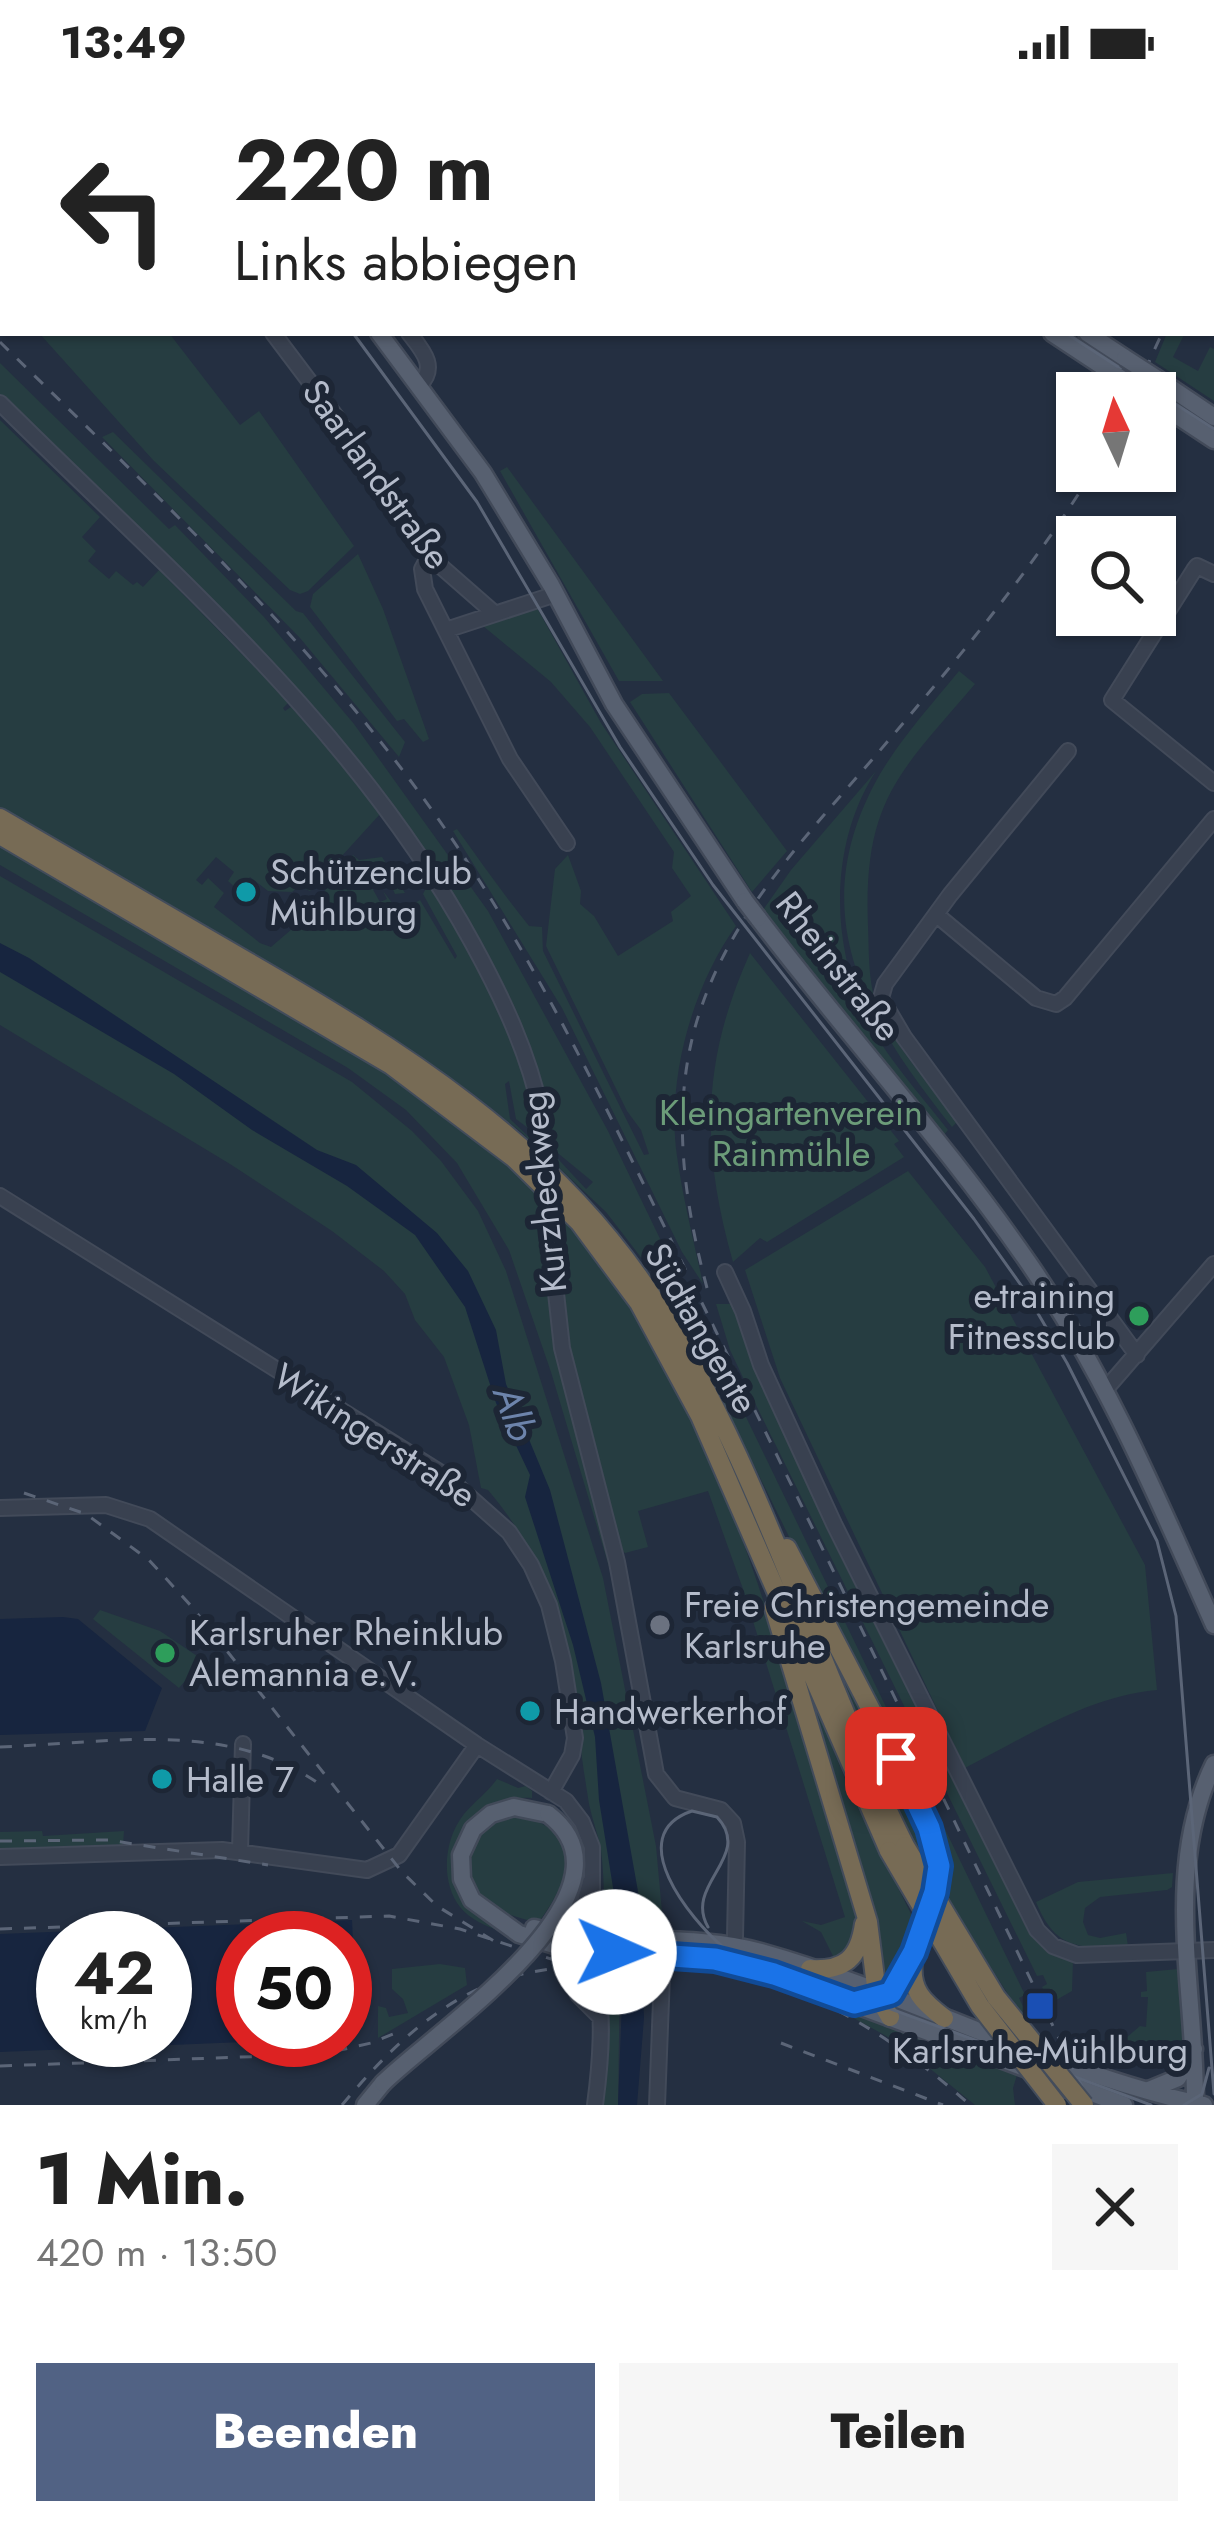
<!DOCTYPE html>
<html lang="de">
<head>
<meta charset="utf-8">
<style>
	:root { --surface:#fff; --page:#f6f6f6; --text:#222; --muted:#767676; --accent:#516284 }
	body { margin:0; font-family:Jost,sans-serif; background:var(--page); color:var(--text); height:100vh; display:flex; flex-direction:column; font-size:45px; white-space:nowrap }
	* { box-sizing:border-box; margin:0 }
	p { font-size:39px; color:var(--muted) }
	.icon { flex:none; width:66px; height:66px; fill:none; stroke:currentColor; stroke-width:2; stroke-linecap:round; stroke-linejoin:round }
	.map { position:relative; height:2021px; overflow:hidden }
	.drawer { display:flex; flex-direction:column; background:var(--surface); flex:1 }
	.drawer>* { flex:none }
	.top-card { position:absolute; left:0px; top:0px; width:1215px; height:252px; box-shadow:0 3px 9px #0004; background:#fff; color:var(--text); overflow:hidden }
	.needle { width:78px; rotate:356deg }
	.tools { position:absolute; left:1056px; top:288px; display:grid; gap:24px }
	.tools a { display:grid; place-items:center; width:120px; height:120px; border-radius:0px; background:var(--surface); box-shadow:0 3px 9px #0004; font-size:60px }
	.speed { position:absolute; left:36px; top:1827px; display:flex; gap:24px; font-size:60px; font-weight:700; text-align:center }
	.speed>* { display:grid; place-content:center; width:156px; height:156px; border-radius:50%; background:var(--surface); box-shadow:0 3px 9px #0004; line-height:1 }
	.speed small { font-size:30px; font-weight:400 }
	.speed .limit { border:18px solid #d22; background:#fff; color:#111 }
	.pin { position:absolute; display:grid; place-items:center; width:102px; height:102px; color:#fff; margin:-51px; border-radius:24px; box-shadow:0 6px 18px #0006 }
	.me { position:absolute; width:132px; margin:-66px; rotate:91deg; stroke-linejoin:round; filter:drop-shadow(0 0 9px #0008) }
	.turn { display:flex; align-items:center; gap:42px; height:252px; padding:0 36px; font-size:54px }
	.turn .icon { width:156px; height:156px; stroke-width:2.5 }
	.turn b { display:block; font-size:84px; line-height:102px }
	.round { display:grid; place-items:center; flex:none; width:126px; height:126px; border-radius:0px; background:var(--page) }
	.head { display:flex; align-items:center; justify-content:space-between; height:204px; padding:0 36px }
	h1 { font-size:72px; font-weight:800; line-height:90px }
	.action { display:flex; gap:24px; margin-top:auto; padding:24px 36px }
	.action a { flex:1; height:138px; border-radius:0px; background:var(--accent); color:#fff; font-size:48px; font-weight:800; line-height:138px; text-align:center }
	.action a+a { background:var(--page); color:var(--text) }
	.status { display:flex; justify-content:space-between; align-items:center; height:84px; padding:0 60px; background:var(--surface); direction:ltr }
	.status svg { height:33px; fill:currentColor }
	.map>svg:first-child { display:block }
</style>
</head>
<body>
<div class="status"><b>13:49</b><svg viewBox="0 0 49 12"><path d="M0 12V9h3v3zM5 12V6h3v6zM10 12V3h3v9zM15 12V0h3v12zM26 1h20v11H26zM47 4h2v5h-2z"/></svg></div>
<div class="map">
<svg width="1214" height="2021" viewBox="0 0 1214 2021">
	<rect width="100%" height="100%" fill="#242f41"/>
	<path fill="#263d41" d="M39 249H169L240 341 259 327 354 462 308 507 300 510 290 506 153 376Z
		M1167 249H1185L1173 273 1198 287 1210 263 1214 265V317L1155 278Z
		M0 279 169 445 175 441 264 533 354 640 488 827 608 1047 1025 1911 1019 1914 1032 1941 1029 1943 943 1809 945 1771 698 1267 653 1189 606 1128 521 1048 472 1009 336 918 0 724V336L100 433 82 453 96 467 88 477 109 495 116 487 133 501 137 498 143 503 159 486 289 618 283 624 285 627 295 620 381 729 310 807 299 802 292 808 268 807 250 793 238 806 228 797 234 788 216 773 196 796 202 801 208 794 224 809 214 823 260 859 271 863 299 839 353 771 359 776 382 773 405 809 395 810 380 778 369 784 373 794 367 795 380 818 387 815 383 807 393 820 387 824 401 850 409 847 406 840 417 834 410 822 420 816 455 875 457 872 423 810 428 800 401 752 484 891 522 973 540 1053 516 1035 509 997 505 1000 510 1035 530 1054 545 1061 586 1105 593 1098 554 1066 540 1000 428 773 384 708 332 645 237 543 0 312Z
		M113 348 296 527 303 529 405 658 399 673 300 554 102 353Z
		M507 383 663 597H619L500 387Z
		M358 470 383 525 429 655 423 658 404 635 397 637 310 523 313 510Z
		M537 524 601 639 736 842C692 903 666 997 677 1072 683 1115 694 1158 703 1200L682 1168 562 924 453 747 457 745C481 778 504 811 529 842L542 843 543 867 644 1071 649 1070 641 1046 627 1027 546 862 555 785 568 771 581 807 580 820 594 832 618 872 673 837 671 828 691 812 672 784 674 768 590 643 551 598 477 537Z
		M959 587 975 600C899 689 863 717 868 842 869 865 868 893 875 916 885 950 934 1006 957 1038L952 1043C865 934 801 828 880 690 902 653 932 620 959 587Z
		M669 609 787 767 752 808 630 618 642 610Z
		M876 687C831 757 830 851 863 926 883 971 918 1007 948 1046L944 1051 779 851 781 849 763 826 791 786Z
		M0 762 364 974 498 1073 546 1118 549 1212 556 1253 601 1428 615 1503 551 1288 509 1166 457 1079 406 1026 348 984 0 781Z
		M0 792 352 998 412 1047 441 1077 478 1127 506 1187 603 1494 656 1762 663 1839 605 1840C604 1816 604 1790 601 1766 598 1750 592 1735 589 1720 568 1593 577 1512 488 1406L481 1404 469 1341 444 1273 415 1236 405 1210 384 1187 332 1147 230 1080 0 941Z
		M750 869 899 1057 894 1060 904 1073 767 1158 760 1154 733 1178C701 1065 701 978 750 869Z
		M908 1087 985 1183 1145 1481 1157 1606C1088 1612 1026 1653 965 1684L780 1294 745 1186Z
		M556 1128C733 1324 783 1591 857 1836L859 1845 837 1880 821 1848 802 1837 821 1841 845 1833 743 1505 708 1407 638 1427 648 1463 625 1469 619 1464 559 1225Z
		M716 1220H732L740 1231 780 1336 1025 1838 1055 1871 1073 1876 1072 1907 1051 1919 1042 1903 1047 1900 1043 1891 1037 1892 755 1319 730 1266Z
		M100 1526 160 1547 203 1576 179 1604 93 1535Z
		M817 1529 931 1763V1790L879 1684 813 1530Z
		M796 1575 851 1709 918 1844 891 1903 881 1899Z
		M497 1695 518 1704 526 1702 532 1707V1714C479 1709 433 1762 461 1813 471 1830 489 1837 502 1848 487 1842 470 1836 460 1823 440 1797 444 1755 464 1730 474 1718 487 1709 497 1695Z
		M513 1730C586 1745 574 1791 538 1839 520 1834 500 1830 486 1817 463 1798 464 1759 487 1742 495 1736 505 1733 513 1730Z
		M42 1747 43 1752 124 1747 123 1761 0 1766V1748Z
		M1173 1789 1172 1803 1167 1806 1100 1813 1085 1824 1083 1838 1088 1851 1100 1854 1126 1849 1128 1862C1082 1864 1056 1868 1036 1818L1078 1798Z
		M440 1880 465 1884 467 1901 378 1954V1922L386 1924 389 1933 408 1929 403 1915 392 1905V1885Z
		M1178 1885 1185 1963 1181 1984 1143 1974H1102L1101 1965 1092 1955 1120 1959 1140 1942 1146 1943 1148 1913H1141V1908L1147 1907 1146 1888Z
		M620 1887 618 2021H599L598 1894 601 1889Z
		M812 1911 1010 1982 1017 1991 1013 2004 1015 2021H975L897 1958Z"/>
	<path fill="#17253f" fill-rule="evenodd" d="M0 859 29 874 317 1066 356 1081 437 1149 468 1187 496 1246 506 1300 550 1406 601 1599 639 1813 644 1934 637 2021H618L622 1918 619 1841 599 1716 595 1653 573 1561 525 1413 530 1391 496 1319 465 1223 415 1151 347 1102 252 1046 174 990 0 888Z
		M63 1533 78 1535 162 1604 145 1647 0 1651V1535Z
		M352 1836 356 1927 354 1938 345 1947V1854H243V1956H295L0 1968V1850ZM63 1854H165V1956H63Z"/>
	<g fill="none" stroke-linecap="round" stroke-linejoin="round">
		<defs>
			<path id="minor" d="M75 0 77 3
				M45 3 46 0
				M226 3 229 0
				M0 180 3 170
				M273 249 337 334 391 422 429 472 493 528
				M409 249C423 267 438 283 419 302
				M0 319C171 489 356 645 473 860 502 913 529 970 541 1029
				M429 472 422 485 425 505 510 675 567 759
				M1214 490 1197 482 1194 486 1112 616 1214 699
				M446 546 556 510
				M1068 667 950 811 885 900 881 914 904 953 1137 1271
				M938 832 1036 914 1056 920 1065 914 1214 735
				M0 1112 446 1392 509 1448 531 1481 549 1521 563 1577 575 1654 572 1671 551 1708
				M551 1163 562 1264 617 1478 656 1690 675 1714 721 1726 733 1739 737 1758 735 1853 731 1868
				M725 1188 743 1227 761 1281 834 1440 1037 1846 1053 1862 1077 1871 1214 1866
				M1105 1306 1214 1180
				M0 1424 106 1421 150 1435 477 1661 566 1717 582 1738 592 1763V1862
				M240 1767 243 1660
				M0 1773 222 1766 367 1786 399 1771 477 1661
				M577 1860 589 1799
				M595 2021C599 1991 607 1918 592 1894L580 1895 576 1902 578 1911 599 1932
				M657 2021 662 1891"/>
			<path id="major" d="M190 0 192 3
				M749 0 752 3
				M790 0 794 3
				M379 249 483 389 551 501 614 620 745 817
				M1052 249 1117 292
				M1087 249 1125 274
				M1156 294 1214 333
				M1155 317 1214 356
				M758 834C847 951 947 1060 1030 1181 1107 1293 1159 1418 1214 1541
				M548 1730 514 1723 491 1730 473 1745 461 1771 462 1795 472 1816 519 1850 567 1865 673 1869 757 1884 1124 2021
				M534 1844C609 1864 686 1847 761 1868 911 1910 1052 1989 1204 2021
				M1149 2006 1178 1994 1194 1965
				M365 2021 383 1999
				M1195 2021C1196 1907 1162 1787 1214 1680"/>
			<path id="highway" d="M0 734C81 781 162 828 243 875 399 965 550 1058 651 1211 758 1375 817 1585 905 1762
				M0 751 391 981 514 1074 579 1138 639 1219 700 1332 889 1767
				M787 1464 896 1674 929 1744 938 1772 935 1808 900 1898 885 1913 854 1919
				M774 1524 868 1838 877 1910 890 1933
				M913 1878C910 1906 923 1918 944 1934
				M810 1885C845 1887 859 1874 864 1840"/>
		</defs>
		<use href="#minor" stroke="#424a59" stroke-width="18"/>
		<use href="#major" stroke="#424a59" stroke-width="21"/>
		<use href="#highway" stroke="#434c5b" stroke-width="22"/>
		<use href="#minor" stroke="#394150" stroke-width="14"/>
		<use href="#major" stroke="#576070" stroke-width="16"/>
		<use href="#highway" stroke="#776b55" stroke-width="18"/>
		<path stroke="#5b6577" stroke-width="3" d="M170 0 172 3
			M773 0 777 3
			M353 249 477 418 620 663 713 801 974 1135 1023 1204 1067 1279 1157 1457 1176 1532 1214 2010
			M1066 249 1214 345
			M708 1843C683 1800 754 1773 717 1733L692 1727C621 1751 691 1836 723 1863L1151 2021
			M1184 2021 1202 2010 1209 1984"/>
		<path stroke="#5b6577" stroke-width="3" stroke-dasharray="12 12" stroke-linecap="butt" d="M1212 115 1214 109
			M0 258C153 408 310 554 434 729 542 881 618 1050 701 1217 833 1484 962 1753 1091 2021
			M1135 309 1162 249
			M707 1204C685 1121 672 1036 693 951 723 833 812 747 888 657 962 570 1033 484 1093 387
			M24 1409 86 1430 149 1476 193 1524 402 1788 437 1822 497 1859
			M0 1663C110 1659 231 1634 325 1704
			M0 1757 108 1756 268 1781
			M0 1845 389 1832 460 1845 557 1877
			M781 1959 943 2021
			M0 1982 323 1970 371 1959 403 1946
			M342 2021C380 1976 419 1935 472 1908 515 1886 559 1883 606 1881 642 1879 679 1877 715 1883 810 1899 900 1958 970 2021"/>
		<defs>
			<path id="minor-bridge" d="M541 1029 551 1163"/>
			<path id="major-bridge" d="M1125 274 1156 294
				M1117 292 1143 309
				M745 817 758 834
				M383 1999C433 1949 650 1807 548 1730"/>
			<path id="highway-bridge" d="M905 1762 996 1913 1084 2021
				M889 1767 980 1922 1057 2021"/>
		</defs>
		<use href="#minor-bridge" stroke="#424a59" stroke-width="18" stroke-linecap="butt"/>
		<use href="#major-bridge" stroke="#424a59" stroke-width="21" stroke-linecap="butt"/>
		<use href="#highway-bridge" stroke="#434c5b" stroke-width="22" stroke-linecap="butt"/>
		<use href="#minor-bridge" stroke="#394150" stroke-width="14"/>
		<use href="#major-bridge" stroke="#576070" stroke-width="16"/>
		<use href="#highway-bridge" stroke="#776b55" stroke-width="18"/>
	</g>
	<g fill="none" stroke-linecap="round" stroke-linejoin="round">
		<defs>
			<path id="route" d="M614 1868 715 1875 774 1890 854 1919 891 1909 914 1868 935 1808 939 1782 929 1744 896 1674"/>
		</defs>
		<use href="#route" stroke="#114b97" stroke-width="30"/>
		<use href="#route" stroke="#1a73e8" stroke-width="21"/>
	</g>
	<g fill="#0f9aa8" stroke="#1d2635" stroke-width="4.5">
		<circle cx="246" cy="808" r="12"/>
		<circle cx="530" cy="1627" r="12"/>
		<circle cx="162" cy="1695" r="12"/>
	</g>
	<g fill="#2e9e5b" stroke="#1d2635" stroke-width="4.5">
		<circle cx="1139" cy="1232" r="12"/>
		<circle cx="165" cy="1569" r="12"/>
	</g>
	<circle fill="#6b7280" stroke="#1d2635" stroke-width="4.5" cx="660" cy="1541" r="12"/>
	<rect fill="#1a4fb4" stroke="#1d2635" stroke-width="4.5" x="1025" y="1907" width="30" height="30" rx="6"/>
	<g text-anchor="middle" stroke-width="12" stroke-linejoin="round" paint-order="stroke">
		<g font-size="36" fill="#b5bccb" stroke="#1d2635">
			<text transform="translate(377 390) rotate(54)" y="13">Saarlandstraße</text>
			<text transform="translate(839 882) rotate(52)" y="13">Rheinstraße</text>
			<text transform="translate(543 1108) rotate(-96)" y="13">Kurzheckweg</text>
			<text transform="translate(702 1244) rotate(60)" y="13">Südtangente</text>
			<text transform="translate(375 1351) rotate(33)" y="13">Wikingerstraße</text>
		</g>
		<g font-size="36" fill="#b5bccb" stroke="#1d2635" text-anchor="start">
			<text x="270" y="800">Schützenclub<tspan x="270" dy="41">Mühlburg</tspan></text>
			<text x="1115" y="1224" text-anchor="end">e-training<tspan x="1115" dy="41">Fitnessclub</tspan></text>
			<text x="684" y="1533">Freie Christengemeinde<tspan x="684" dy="41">Karlsruhe</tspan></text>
			<text x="189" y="1561">Karlsruher Rheinklub<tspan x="189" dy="41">Alemannia e.V.</tspan></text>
			<text x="554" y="1640">Handwerkerhof</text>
			<text x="186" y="1708">Halle 7</text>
			<text x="1040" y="1979" text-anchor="middle">Karlsruhe-Mühlburg</text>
		</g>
		<g font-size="36" fill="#6c9c79" stroke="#1d2635">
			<text x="791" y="1041">Kleingartenverein<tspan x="791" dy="41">Rainmühle</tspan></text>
		</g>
		<g font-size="39" font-style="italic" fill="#6d84ab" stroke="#1d2635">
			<text transform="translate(515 1329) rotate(70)" y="14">Alb</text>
		</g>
	</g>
</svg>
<div class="tools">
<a><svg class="needle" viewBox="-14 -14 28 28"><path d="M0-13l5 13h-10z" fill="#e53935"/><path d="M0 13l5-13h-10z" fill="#767676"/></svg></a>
<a><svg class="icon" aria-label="search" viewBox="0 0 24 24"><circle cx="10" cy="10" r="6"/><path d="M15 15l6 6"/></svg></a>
</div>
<div class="speed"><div>42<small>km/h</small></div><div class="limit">50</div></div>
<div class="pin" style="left:896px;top:1674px;background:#d93025"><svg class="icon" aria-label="arrive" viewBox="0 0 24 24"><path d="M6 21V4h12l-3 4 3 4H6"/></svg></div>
<svg class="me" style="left:614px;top:1868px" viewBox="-20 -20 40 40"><circle r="19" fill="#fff"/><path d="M0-13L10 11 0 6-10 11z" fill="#1a73e8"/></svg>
<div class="top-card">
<div class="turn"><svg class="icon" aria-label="left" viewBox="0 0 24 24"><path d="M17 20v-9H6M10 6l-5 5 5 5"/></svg><div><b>220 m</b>Links abbiegen</div></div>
</div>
</div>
<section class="drawer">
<div class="head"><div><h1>1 Min.</h1><p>420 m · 13:50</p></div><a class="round"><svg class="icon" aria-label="close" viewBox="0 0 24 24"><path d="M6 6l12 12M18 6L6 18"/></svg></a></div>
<div class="action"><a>Beenden</a><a>Teilen</a></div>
</section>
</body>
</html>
